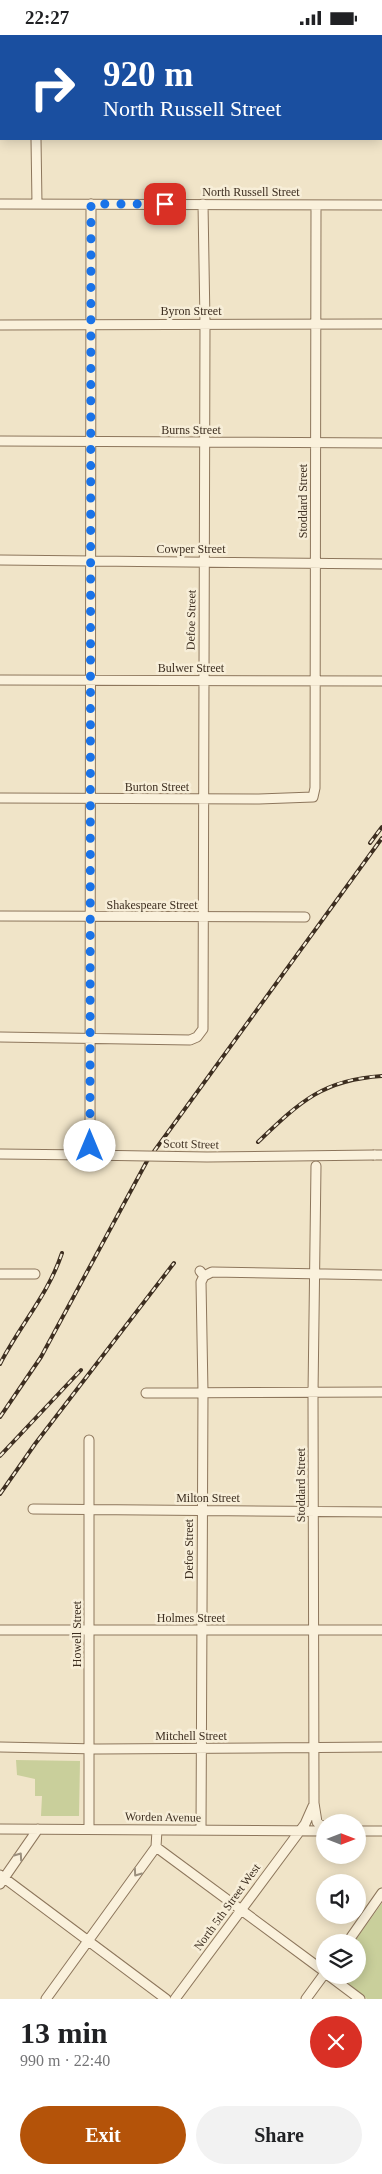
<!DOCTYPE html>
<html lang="en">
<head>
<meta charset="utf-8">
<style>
	:root { --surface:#fff; --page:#f2f2f2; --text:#202124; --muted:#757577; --accent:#b45309 }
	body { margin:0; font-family:"Times New Roman",serif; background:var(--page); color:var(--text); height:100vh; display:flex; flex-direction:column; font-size:19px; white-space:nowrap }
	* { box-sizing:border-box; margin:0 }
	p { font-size:16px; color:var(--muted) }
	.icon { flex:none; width:28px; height:28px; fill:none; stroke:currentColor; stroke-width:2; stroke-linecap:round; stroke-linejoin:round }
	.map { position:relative; height:1964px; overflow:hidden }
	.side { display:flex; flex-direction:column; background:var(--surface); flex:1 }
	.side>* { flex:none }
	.guide { position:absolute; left:0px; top:0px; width:382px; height:105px; box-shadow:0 2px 12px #0003; background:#1a4fa0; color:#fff; overflow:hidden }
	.needle { width:32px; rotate:90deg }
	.tools { position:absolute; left:316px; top:1779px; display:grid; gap:10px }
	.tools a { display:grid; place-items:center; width:50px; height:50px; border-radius:50%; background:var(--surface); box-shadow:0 2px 12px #0003; font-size:25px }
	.pin { position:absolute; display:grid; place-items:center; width:42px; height:42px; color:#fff; margin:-21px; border-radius:10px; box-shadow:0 2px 8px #0006 }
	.me { position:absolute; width:55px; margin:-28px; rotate:0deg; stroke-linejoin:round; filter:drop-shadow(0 0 4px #0008) }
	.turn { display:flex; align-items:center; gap:18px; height:105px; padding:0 20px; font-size:22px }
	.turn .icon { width:65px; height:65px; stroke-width:2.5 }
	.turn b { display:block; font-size:35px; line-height:42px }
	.round { display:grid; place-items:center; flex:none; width:52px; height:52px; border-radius:26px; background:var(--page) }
	.overview { display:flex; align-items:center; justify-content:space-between; height:85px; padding:0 20px }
	h1 { font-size:30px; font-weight:700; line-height:38px }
	.button { display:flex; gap:10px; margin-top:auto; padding:10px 20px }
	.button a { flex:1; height:58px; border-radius:30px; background:var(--accent); color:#fff; font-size:20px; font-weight:700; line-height:58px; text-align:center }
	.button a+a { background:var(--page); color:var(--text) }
	.status { display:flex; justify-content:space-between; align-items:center; height:35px; padding:0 25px; background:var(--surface); direction:ltr }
	.status svg { height:14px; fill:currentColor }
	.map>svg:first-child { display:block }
</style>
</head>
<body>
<div class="status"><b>22:27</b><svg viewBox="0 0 49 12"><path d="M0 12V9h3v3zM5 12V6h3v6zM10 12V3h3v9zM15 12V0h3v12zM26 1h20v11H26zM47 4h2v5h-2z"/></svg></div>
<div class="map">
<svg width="382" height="1964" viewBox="0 0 382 1964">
	<rect width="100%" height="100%" fill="#f0e4c8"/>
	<path fill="#c9cf9b" d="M16 1725 80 1726 79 1781H41L42 1761H35V1744L17 1740Z
		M382 1868V1964H367L338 1940H358V1908L354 1907Z"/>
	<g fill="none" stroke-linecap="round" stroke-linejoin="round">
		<defs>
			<path id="minor" d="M36 0V1
				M127 0V1
				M36 104 37 169
				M0 169 382 170
				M0 290 382 289
				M0 406 382 408
				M0 525 382 529
				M0 645 382 646
				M0 763 259 764 313 762 315 753 316 170
				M0 881 305 882
				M0 1002 190 1005 197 1002 203 994 205 288 203 169
				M90 1111 91 169
				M0 1119 87 1120
				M374 1120H382
				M316 1131 313 1359 314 1768 317 1787 325 1794
				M200 1236 204 1241 201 1247 203 1357 201 1795
				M0 1239H35
				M204 1241 212 1237 382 1240
				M146 1358 382 1357
				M89 1405V1793
				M33 1474 382 1477
				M0 1595H382
				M0 1712 99 1714 382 1712
				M0 1794 325 1796
				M358 1796H382
				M156 1812 325 1937
				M0 1840 166 1964
				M0 1849 38 1794
				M347 1908 382 1858
				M328 1940 360 1964
				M46 1964 156 1812 157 1795
				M175 1964 305 1789 313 1771
				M306 1964 325 1938"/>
		</defs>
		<use href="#minor" stroke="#8d765c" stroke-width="11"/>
		<use href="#minor" stroke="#faf1dc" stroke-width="9"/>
		<defs>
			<path id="rail" d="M370 808 382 792
				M258 1107C300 1067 322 1045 382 1041
				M0 1329C20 1290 48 1260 62 1218
				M0 1382 41 1322 147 1126 382 803
				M0 1421 81 1335
				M0 1459 35 1409 174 1228"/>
		</defs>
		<use href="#rail" stroke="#3d2e20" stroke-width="4"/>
		<use href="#rail" stroke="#f7eed8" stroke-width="2" stroke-dasharray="5.5" stroke-linecap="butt"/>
		<defs>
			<path id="minor-bridge" d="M87 1120 207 1122 374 1120"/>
		</defs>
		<use href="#minor-bridge" stroke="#8d765c" stroke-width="11" stroke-linecap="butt"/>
		<use href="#minor-bridge" stroke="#faf1dc" stroke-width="9"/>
	</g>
	<defs><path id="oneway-chevron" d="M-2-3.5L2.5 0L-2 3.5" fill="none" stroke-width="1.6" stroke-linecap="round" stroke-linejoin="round" transform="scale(1.25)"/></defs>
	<g stroke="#9c907e">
		<use href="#oneway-chevron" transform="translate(19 1821) rotate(-55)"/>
		<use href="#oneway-chevron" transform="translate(137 1838) rotate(126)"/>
	</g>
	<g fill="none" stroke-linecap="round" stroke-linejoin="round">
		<path stroke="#1a73e8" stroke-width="9" stroke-dasharray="0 16.2" d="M90 1111 91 169H165"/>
	</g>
	<g text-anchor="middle" stroke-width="5" stroke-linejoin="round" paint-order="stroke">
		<g font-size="12" fill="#3d2e20" stroke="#f7eed8">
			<text x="251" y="161">North Russell Street</text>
			<text x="191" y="280">Byron Street</text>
			<text x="191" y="399">Burns Street</text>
			<text transform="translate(303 466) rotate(-90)" y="4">Stoddard Street</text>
			<text x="191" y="518">Cowper Street</text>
			<text transform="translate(191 585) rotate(-89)" y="4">Defoe Street</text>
			<text x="191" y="637">Bulwer Street</text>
			<text x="157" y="756">Burton Street</text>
			<text x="152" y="874">Shakespeare Street</text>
			<text transform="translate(191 1109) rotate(1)" y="4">Scott Street</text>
			<text transform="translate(301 1450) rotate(-90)" y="4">Stoddard Street</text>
			<text x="208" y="1467">Milton Street</text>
			<text transform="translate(189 1514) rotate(-90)" y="4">Defoe Street</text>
			<text x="191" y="1587">Holmes Street</text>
			<text transform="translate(77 1599) rotate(-90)" y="4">Howell Street</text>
			<text x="191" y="1705">Mitchell Street</text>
			<text transform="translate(163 1782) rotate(1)" y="4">Worden Avenue</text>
			<text transform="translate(227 1872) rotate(-54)" y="4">North 5th Street West</text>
		</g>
	</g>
</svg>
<div class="tools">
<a><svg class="needle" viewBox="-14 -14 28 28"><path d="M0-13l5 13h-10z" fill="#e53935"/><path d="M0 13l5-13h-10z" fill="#757577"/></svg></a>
<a><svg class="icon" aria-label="sound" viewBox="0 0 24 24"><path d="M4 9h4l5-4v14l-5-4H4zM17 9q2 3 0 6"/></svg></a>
<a><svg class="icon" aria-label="layers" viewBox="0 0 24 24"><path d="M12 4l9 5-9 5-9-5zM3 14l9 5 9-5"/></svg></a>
</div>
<div class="pin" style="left:165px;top:169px;background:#d93025"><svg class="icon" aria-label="arrive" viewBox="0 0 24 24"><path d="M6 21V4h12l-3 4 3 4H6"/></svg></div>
<svg class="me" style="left:90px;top:1111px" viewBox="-20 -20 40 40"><circle r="19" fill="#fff"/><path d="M0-13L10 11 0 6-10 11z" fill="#1a73e8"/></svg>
<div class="guide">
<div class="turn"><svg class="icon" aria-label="right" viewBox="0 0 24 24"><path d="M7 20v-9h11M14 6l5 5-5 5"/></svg><div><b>920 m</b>North Russell Street</div></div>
</div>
</div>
<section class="side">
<div class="overview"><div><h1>13 min</h1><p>990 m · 22:40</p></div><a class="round" style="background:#d93025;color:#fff"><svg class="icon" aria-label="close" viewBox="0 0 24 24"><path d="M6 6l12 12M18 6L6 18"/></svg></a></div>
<div class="button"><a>Exit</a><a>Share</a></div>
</section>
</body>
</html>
